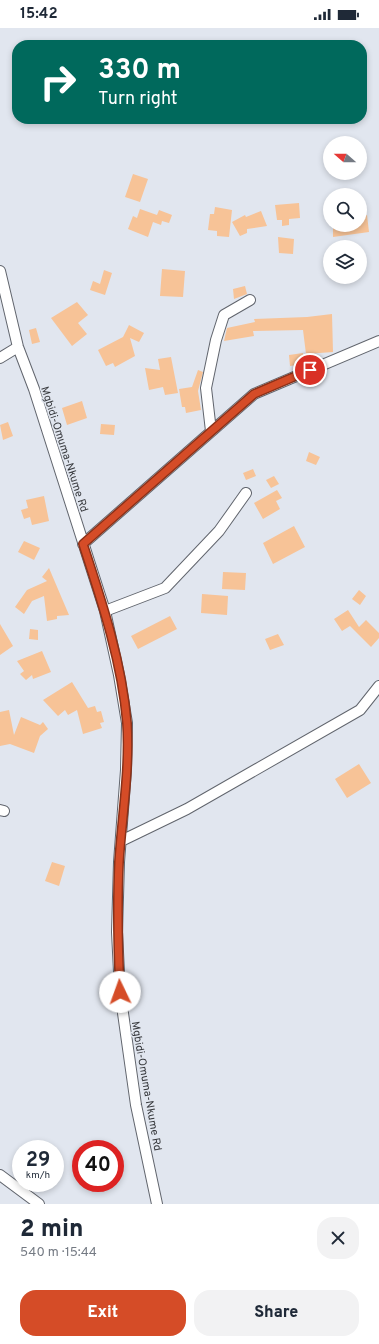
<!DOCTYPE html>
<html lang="en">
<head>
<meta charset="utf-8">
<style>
	:root { --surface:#fff; --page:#f2f2f3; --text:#1f2937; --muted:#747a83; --accent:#d54c27 }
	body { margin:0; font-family:Overpass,sans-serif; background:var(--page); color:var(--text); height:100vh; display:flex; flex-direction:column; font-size:15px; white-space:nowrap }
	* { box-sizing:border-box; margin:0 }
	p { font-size:13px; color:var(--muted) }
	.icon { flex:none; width:22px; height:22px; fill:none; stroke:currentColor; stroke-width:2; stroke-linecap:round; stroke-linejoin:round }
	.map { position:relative; height:1176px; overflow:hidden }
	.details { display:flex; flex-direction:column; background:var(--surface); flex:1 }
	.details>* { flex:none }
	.guide { position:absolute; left:12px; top:12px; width:355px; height:84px; border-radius:16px; box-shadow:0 2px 6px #0003; background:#00695c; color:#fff; overflow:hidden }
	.needle { width:26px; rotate:290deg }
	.fabs { position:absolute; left:323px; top:108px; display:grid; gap:8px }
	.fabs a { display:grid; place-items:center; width:44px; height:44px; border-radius:50%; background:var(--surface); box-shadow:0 2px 6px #0003; font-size:20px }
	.speed { position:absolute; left:12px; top:1112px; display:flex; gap:8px; font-size:20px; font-weight:700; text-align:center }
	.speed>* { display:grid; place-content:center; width:52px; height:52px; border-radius:50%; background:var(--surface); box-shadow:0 2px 6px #0003; line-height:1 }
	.speed small { font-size:10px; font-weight:400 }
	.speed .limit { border:6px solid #d22; background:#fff; color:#111 }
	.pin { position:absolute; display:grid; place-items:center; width:34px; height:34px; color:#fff; margin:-17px; border:2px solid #fff; border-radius:50%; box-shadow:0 1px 4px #0007 }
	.me { position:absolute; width:44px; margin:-22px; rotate:357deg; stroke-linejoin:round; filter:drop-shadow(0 0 3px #0008) }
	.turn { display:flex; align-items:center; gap:14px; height:84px; padding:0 20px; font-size:18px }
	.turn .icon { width:52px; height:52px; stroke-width:2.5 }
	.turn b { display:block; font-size:28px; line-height:34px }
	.round { display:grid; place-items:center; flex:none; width:42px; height:42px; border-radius:16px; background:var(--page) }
	.head { display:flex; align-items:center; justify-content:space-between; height:68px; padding:0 20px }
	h1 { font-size:24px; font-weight:800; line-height:30px }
	.button { display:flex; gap:8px; margin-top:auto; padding:8px 20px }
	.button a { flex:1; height:46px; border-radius:16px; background:var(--accent); color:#fff; font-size:16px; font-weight:800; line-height:46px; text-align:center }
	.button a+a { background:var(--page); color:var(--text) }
	.status { display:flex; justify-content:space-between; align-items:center; height:28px; padding:0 20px; background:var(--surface); direction:ltr }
	.status svg { height:11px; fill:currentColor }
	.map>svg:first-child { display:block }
</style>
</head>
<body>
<div class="status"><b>15:42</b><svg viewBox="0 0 49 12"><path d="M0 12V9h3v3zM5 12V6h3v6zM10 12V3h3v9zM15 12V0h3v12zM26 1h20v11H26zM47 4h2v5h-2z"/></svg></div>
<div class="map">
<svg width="379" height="1176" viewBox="0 0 379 1176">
	<rect width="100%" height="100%" fill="#e1e6ef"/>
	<path fill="#f7c397" d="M133 146 148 151 140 174 125 169Z
		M299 175 300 190 289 191V197L282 198V192H277L275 177Z
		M215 179 232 182 229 209 217 208V203L208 202 210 186H214Z
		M140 181 157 187 159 182 172 187 169 195 162 193 161 197 153 194 148 209 128 201 133 188 137 190Z
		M261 183 267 198 247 201V205L240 208 232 194 245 187 246 189Z
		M367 187 369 204 333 209V197H360V189Z
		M278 209 294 211 293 226 279 225Z
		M162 241 185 243 183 269 160 268Z
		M104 242 112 245 105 267 90 262 93 253 100 256Z
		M245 258 247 266 234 271 233 261Z
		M77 274 88 287 78 295 87 306 72 318 51 290Z
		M332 286 333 324 306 326 303 302 253 303 254 308 224 313 227 300 255 294 254 291 307 289Z
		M129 297 144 305 139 314 130 310 135 328 115 339 113 335 106 338 98 322 123 309Z
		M36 300 40 314 32 316 29 302Z
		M303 325 304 336 290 338 289 327Z
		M171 329 178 365 165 367 163 359 149 362 145 340 160 342 158 331Z
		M198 342 203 344 198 363 201 382 186 385 185 379H182L179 361 192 359Z
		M82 373 87 390 67 397 62 380Z
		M8 394 13 408 3 412 0 397Z
		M101 396 115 397 114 407 100 406Z
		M309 424 320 429 316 437 306 433Z
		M253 441 256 448 246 452 243 445Z
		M274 448 279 456 271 460 266 452Z
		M277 462 282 470 276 473 280 481 263 491 254 475Z
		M44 468 49 493 32 497 30 489 24 491 21 482 28 480 26 472Z
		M294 498 305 519 273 536 263 515Z
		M24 513 40 520 34 532 18 524Z
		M49 540 69 587 57 588V591L47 593 44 568 32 573 24 586 15 579 27 562 47 553 42 549Z
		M223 544 246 545 245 562 222 561Z
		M359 562 366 568 360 577 352 571Z
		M202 566 228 568 227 587 201 585Z
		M348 582 359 599 366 592 379 605V610L371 619 350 598 342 603 334 591Z
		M170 588 177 601 138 621 131 608Z
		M0 596 13 618 0 627Z
		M30 601 38 602V612L29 611Z
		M278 606 284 617 270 622 265 611Z
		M42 623 51 644 33 651 32 647 26 652 20 646 24 643 17 633Z
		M72 654 88 680 95 678 97 684 101 683 104 694 100 695 102 700 83 706 77 682 68 687 65 682 58 688 43 672Z
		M9 682 14 707 21 689 40 697 43 694 48 701 40 708 34 725 10 716 0 718V684Z
		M359 736 371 755 347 770 335 751Z
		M52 834 65 838 59 858 45 853Z"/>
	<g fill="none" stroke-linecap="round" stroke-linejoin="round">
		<defs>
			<path id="minor" d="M0 243 18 319 34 361 105 583 119 647 127 695 126 742 119 834 117 904 120 964 136 1077 157 1176
				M0 330 18 319
				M211 403 206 360 216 312 224 287 250 272
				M83 516 254 366 379 313
				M105 583 165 560 219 503 246 465
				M0 782 4 783
				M121 813 187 781 360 682 379 658
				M0 1147 39 1176"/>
		</defs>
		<use href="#minor" stroke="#61656d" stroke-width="12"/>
		<use href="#minor" stroke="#fff" stroke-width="10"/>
	</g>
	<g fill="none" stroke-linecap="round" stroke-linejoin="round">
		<defs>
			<path id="route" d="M120 964C118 921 117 878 119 834 122 788 130 741 127 695 122 634 102 574 83 516L254 366 310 342"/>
		</defs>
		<use href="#route" stroke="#8a3119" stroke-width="10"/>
		<use href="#route" stroke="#d54c27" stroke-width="7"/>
	</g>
	<g text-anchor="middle" stroke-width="3" stroke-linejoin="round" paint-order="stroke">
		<g font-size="11" fill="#37393d" stroke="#e1e6ef">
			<text transform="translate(65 421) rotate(72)" y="4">Mgbidi-Omuma-Nkume Rd</text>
			<text transform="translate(147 1058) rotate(80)" y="4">Mgbidi-Omuma-Nkume Rd</text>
		</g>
	</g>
</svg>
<div class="fabs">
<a><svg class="needle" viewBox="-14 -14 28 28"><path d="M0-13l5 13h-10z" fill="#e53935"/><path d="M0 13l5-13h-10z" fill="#747a83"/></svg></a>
<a><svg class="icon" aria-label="search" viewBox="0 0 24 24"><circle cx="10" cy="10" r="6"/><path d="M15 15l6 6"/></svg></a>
<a><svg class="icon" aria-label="layers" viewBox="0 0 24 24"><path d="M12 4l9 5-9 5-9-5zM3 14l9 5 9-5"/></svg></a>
</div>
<div class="speed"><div>29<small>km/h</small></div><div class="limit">40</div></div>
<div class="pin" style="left:310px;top:342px;background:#d93025"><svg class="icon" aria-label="arrive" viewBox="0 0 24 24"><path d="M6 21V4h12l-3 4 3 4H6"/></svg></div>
<svg class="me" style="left:120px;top:964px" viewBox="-20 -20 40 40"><circle r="19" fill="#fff"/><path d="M0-13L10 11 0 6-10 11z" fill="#d54c27"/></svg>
<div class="guide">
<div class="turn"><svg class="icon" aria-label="right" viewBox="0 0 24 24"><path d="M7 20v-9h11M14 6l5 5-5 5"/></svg><div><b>330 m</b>Turn right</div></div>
</div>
</div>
<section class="details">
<div class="head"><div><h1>2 min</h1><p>540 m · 15:44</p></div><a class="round"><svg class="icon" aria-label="close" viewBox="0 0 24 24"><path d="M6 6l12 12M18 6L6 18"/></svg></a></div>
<div class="button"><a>Exit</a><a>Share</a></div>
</section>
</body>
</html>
